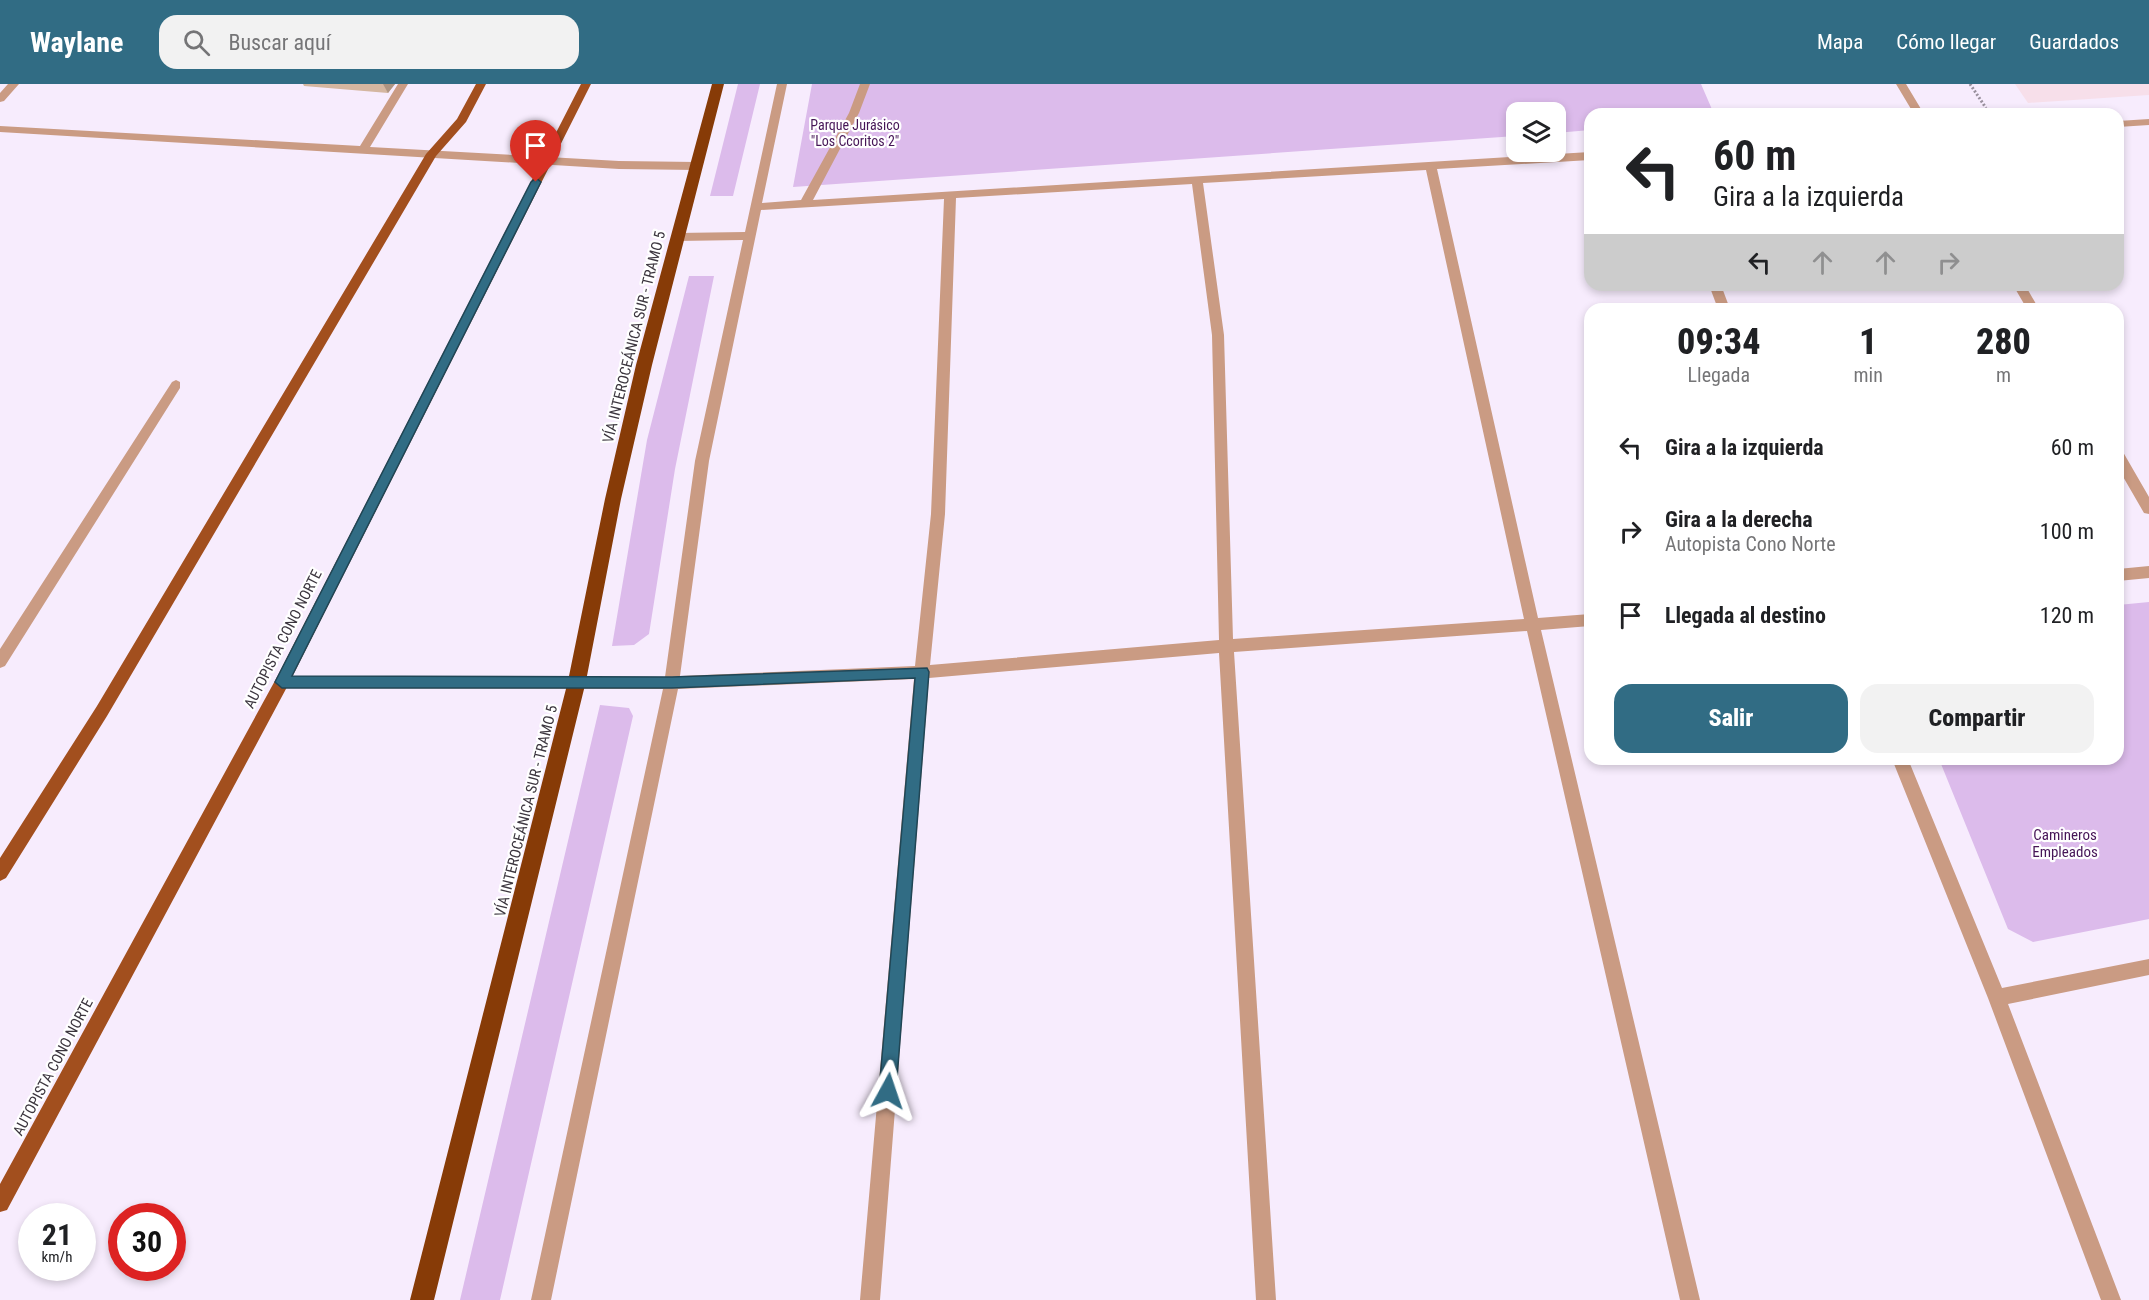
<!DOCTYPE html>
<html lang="es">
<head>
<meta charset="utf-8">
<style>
	:root { --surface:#fff; --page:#f2f2f2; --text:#202124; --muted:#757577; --accent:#316c84 }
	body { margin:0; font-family:"Roboto Condensed",sans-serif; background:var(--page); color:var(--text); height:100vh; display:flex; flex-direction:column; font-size:22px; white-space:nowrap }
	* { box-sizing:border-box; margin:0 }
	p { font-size:20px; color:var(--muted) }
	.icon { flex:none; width:33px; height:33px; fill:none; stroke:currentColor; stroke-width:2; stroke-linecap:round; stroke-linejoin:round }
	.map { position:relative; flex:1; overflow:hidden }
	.panel { position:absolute; left:1584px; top:219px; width:540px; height:462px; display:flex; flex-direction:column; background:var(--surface); border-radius:18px; box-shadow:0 3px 9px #0003 }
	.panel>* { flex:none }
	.banner { position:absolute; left:1584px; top:24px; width:540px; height:183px; border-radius:18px; box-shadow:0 3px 9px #0003; background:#fff; color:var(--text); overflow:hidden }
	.tools { position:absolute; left:1506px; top:18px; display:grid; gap:12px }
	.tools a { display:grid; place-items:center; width:60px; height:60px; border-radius:12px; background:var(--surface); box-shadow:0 3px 9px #0003; font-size:30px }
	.speed { position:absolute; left:18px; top:1119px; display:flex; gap:12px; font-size:30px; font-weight:700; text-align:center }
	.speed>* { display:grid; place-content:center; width:78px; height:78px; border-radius:50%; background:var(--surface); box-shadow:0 3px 9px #0003; line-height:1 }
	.speed small { font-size:15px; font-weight:400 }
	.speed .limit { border:9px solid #d22; background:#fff; color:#111 }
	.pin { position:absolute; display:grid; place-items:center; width:51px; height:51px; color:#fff; margin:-62px -26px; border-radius:50% 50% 50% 0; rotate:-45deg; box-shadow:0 0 6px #0007 }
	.pin .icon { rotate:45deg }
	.me { position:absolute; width:66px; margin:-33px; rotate:5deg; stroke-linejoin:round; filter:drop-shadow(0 0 4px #0008) }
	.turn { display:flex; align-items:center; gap:21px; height:126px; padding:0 30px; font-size:27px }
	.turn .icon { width:78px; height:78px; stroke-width:2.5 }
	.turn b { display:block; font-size:42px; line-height:51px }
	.lanes { display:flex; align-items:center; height:57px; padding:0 30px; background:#0003; justify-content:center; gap:30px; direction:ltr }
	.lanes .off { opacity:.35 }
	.eta { display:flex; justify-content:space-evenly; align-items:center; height:102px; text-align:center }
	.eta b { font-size:36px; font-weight:800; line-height:42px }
	.action { display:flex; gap:12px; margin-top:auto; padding:12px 30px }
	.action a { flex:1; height:69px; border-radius:18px; background:var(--accent); color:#fff; font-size:24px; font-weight:800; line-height:69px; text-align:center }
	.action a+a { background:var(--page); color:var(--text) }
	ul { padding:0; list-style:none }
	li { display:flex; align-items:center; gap:18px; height:84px; padding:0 30px }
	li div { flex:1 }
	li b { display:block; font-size:22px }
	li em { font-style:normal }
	header { display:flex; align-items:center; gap:36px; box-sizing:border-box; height:84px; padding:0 30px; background:var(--accent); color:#fff }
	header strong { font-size:28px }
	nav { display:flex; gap:33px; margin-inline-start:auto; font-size:21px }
	.search { width:420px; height:54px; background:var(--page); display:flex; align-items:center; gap:15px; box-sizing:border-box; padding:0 21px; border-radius:18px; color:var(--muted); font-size:22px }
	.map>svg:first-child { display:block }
</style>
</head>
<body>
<header>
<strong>Waylane</strong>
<div class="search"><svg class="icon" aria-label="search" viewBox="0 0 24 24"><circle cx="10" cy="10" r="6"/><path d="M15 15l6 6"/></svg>Buscar aquí</div>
<nav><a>Mapa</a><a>Cómo llegar</a><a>Guardados</a></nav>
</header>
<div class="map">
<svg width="2149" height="1216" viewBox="0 0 2149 1216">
	<rect width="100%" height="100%" fill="#f7ecfd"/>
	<path fill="#f7dfea" d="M2015 0H2149V11L2028 19Z"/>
	<path fill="#dcbbeb" d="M738 0H760L733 112H710Z
		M812 0H1701L1714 30H1590V46L1556 49V28H1516V52L793 103Z
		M689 192H714L675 385 649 550 634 561 612 562 647 356Z
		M2149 518V835L2033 858 2008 845 1939 675H2118V521Z
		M600 621 629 624 633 632 500 1216H460Z"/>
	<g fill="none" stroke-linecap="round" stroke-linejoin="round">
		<path stroke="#99909d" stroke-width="3" stroke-dasharray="2 2" stroke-linecap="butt" d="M1970 0 1986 24"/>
		<path fill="#ca9b83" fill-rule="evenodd" d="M8 0H19L4 17 0 18V9Z
			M398 0H408L370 63 619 77 696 78 702 82 696 86 619 85 0 48V42L360 62Z
			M777 0H787L762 119 801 116 849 29 860 0H870L859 29 813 116 1590 68V76L1437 85 1538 534 1590 530V542L1541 546 1700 1216H1680L1527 547 1234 568 1276 1216H1256L1219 569 929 594 880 1216H860L914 595 678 605 551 1216H531L663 605 282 604 277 603 275 598 277 593 282 592 665 593 695 377 743 156 677 157 671 153 677 149 745 148ZM1426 86 1524 535 1233 555 1224 251 1203 99ZM1192 100 1212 251 1219 556 930 581 945 430 956 114ZM944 115 931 430 915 582 680 592 709 377 761 126Z
			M1896 0H1906L1924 30H1914Z
			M2149 35V41L2118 43V37Z
			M1709 201H1721L1730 225H1718Z
			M2013 201H2025L2039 225H2027Z
			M176 296 180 298V304L5 582 0 584V565L172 298Z
			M2118 367 2123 368 2149 413V430L2144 429 2118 384Z
			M2149 482V494L2118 497V485Z
			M1892 675H1908L2002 904 2149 875V891L2008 920 2121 1216H2101L1988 914Z"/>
		<path fill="#a24f1e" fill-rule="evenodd" d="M476 0H486L466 38 436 72 107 632 6 794 0 797V774L97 622 426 70 457 35Z
			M581 0H591L287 603 7 1126 0 1128V1100L277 593Z"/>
		<path fill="#873b07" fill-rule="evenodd" d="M712 0H724L652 281 621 415 586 597 434 1216H410L568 597 605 415 636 281Z"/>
	</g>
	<path fill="#d4b6a0" d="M303 0H395L388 9 304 2Z"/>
	<path fill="#ad9482" d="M383 0H395L388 9Z"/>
	<path fill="#316c84" stroke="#204656" stroke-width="1.5" d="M536 94 541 98 292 592 672 593 927 584 929 588 896 1007 893 1013 888 1015 882 1013 879 1007 915 594 672 604H282L275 598 531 98Z"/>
	<g text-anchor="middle" stroke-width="4.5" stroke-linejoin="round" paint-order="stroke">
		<g font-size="14" fill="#461657" stroke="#fff">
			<text x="855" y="46">Parque Jurásico<tspan x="855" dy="16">"Los Ccoritos 2"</tspan></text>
		</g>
		<g font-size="15" fill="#3c363f" stroke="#fff">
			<text transform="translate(634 253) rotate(-76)" y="5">VÍA INTEROCEÁNICA SUR - TRAMO 5</text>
			<text transform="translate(283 555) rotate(-63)" y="5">AUTOPISTA CONO NORTE</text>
			<text transform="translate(526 727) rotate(-76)" y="5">VÍA INTEROCEÁNICA SUR - TRAMO 5</text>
			<text transform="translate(53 983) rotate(-62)" y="5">AUTOPISTA CONO NORTE</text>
		</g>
		<g font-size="15" fill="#461657" stroke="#fff">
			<text x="2065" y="756">Camineros<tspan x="2065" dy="17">Empleados</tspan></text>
		</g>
	</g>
</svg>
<div class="tools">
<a><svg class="icon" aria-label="layers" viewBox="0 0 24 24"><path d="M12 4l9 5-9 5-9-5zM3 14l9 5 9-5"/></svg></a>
</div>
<div class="speed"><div>21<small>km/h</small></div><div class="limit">30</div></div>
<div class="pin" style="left:536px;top:98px;background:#d93025"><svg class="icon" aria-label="arrive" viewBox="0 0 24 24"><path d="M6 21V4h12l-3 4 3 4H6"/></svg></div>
<svg class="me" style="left:888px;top:1007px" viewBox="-20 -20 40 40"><path d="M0-17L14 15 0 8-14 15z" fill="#316c84" stroke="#fff" stroke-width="4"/></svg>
<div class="banner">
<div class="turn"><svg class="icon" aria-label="left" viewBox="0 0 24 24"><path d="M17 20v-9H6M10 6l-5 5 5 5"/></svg><div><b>60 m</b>Gira a la izquierda</div></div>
<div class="lanes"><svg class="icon" aria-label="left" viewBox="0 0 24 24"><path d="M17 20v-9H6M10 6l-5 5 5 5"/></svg><svg class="icon off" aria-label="ahead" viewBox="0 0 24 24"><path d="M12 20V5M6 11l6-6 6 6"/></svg><svg class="icon off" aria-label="ahead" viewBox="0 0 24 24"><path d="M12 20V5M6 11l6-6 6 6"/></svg><svg class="icon off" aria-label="right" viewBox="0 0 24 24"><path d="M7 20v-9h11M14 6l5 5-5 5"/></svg></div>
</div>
<section class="panel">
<div class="eta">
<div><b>09:34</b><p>Llegada</p></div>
<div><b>1</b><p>min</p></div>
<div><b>280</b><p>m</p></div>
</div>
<ul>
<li><svg class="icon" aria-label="left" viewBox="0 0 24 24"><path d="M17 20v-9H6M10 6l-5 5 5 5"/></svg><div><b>Gira a la izquierda</b></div><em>60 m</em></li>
<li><svg class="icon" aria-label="right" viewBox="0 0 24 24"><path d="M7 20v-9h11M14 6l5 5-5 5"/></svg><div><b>Gira a la derecha</b><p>Autopista Cono Norte</p></div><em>100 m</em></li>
<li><svg class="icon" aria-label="arrive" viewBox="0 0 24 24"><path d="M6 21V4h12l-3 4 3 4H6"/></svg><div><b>Llegada al destino</b></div><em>120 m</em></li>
</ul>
<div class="action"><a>Salir</a><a>Compartir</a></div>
</section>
</div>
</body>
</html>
